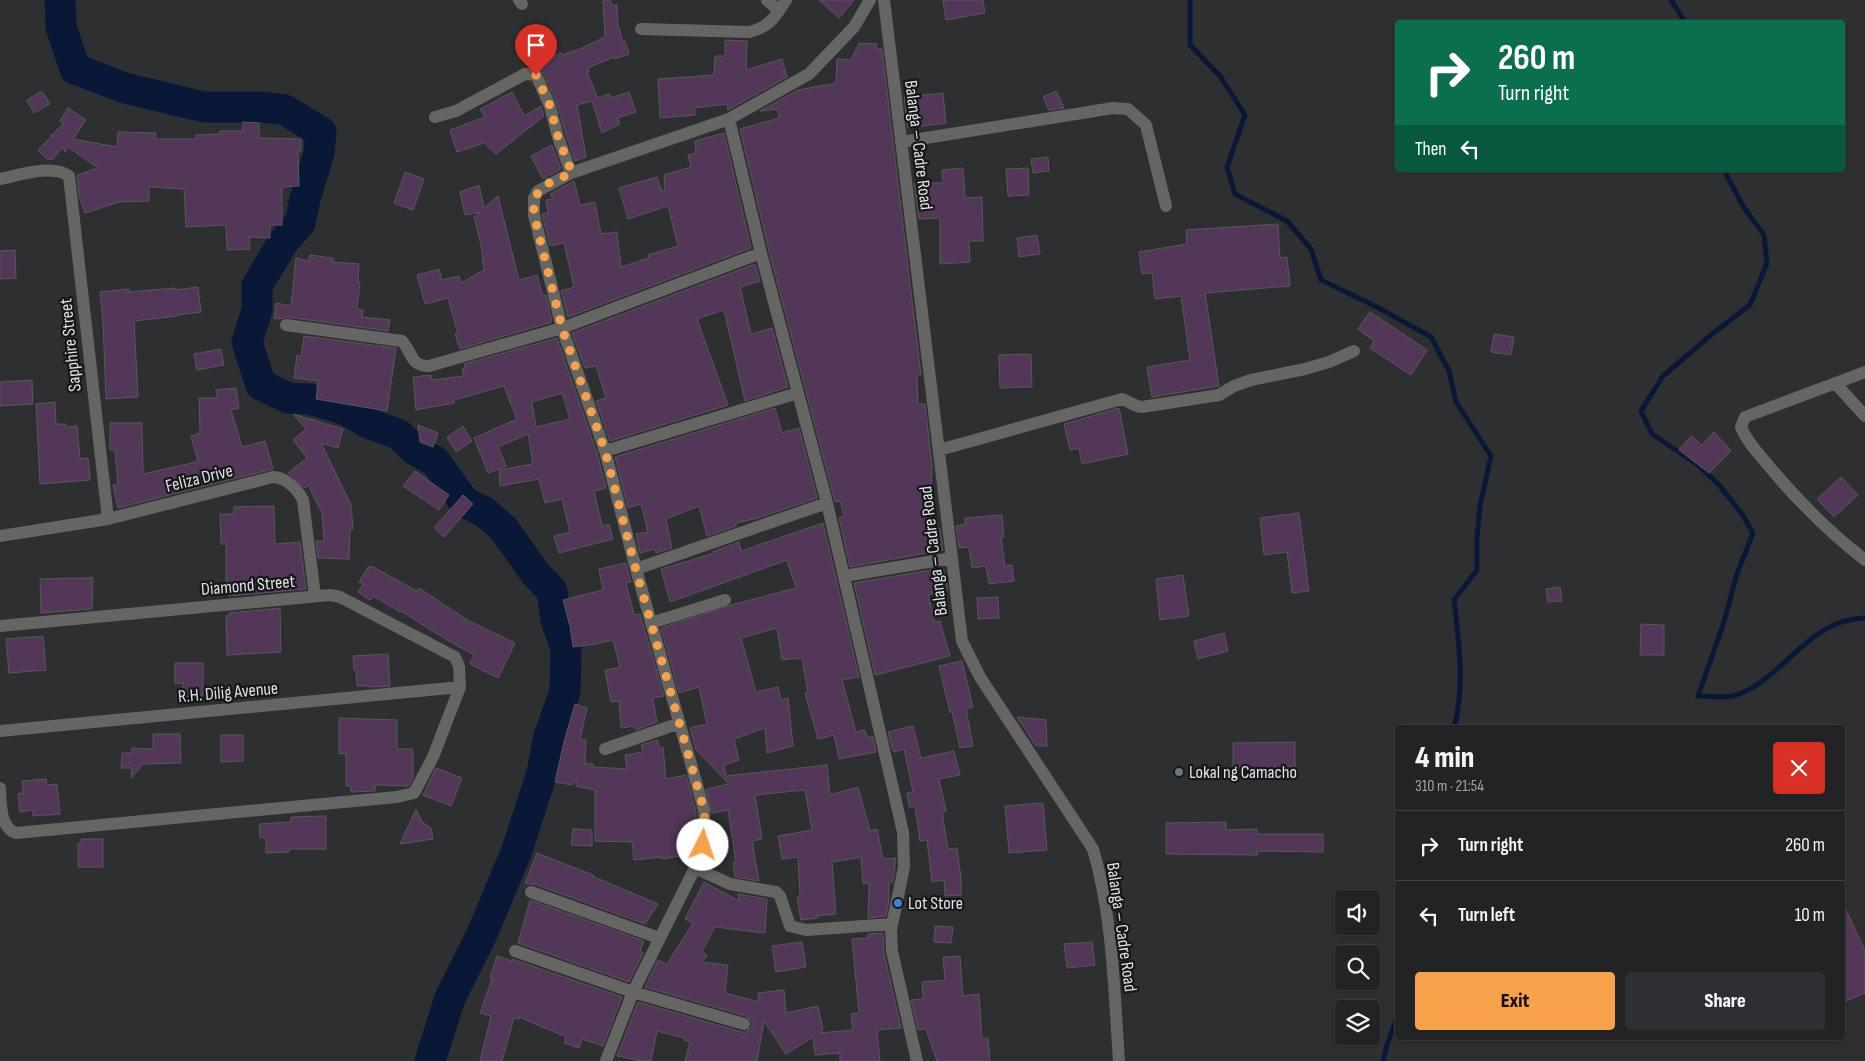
<!DOCTYPE html>
<html lang="en">
<head>
<meta charset="utf-8">
<style>
	:root { --surface:#222325; --page:#2e2f32; --text:#f1f3f6; --muted:#a2a4a7; --line:#3f4042; --accent:#f8a14b }
	body { margin:0; font-family:"Sofia Sans Condensed",sans-serif; background:var(--page); color:var(--text); height:100vh; display:flex; flex-direction:column; font-size:19px; white-space:nowrap }
	* { box-sizing:border-box; margin:0 }
	p { font-size:16px; color:var(--muted) }
	.icon { flex:none; width:28px; height:28px; fill:none; stroke:currentColor; stroke-width:2; stroke-linecap:round; stroke-linejoin:round }
	.map { position:relative; flex:1; overflow:hidden }
	.drawer { position:absolute; left:1395px; top:725px; width:450px; height:315px; display:flex; flex-direction:column; background:var(--surface); border-radius:5px; box-shadow:0 1px 4px #0004,0 0 0 1px var(--line) }
	.drawer>* { flex:none }
	.banner { position:absolute; left:1395px; top:20px; width:450px; height:152px; border-radius:5px; box-shadow:0 1px 4px #0004,0 0 0 1px var(--line); background:#0b6e4f; color:#fff; overflow:hidden }
	.controls { position:absolute; left:1335px; top:890px; display:grid; gap:10px }
	.controls a { display:grid; place-items:center; width:45px; height:45px; border-radius:5px; background:var(--surface); box-shadow:0 1px 4px #0004,0 0 0 1px var(--line); font-size:25px }
	.pin { position:absolute; display:grid; place-items:center; width:42px; height:42px; color:#fff; margin:-51px -21px; border-radius:50% 50% 50% 0; rotate:-45deg; box-shadow:0 0 5px #0007 }
	.pin .icon { rotate:45deg }
	.me { position:absolute; width:55px; margin:-28px; rotate:4deg; stroke-linejoin:round; filter:drop-shadow(0 0 4px #0008) }
	.turn { display:flex; align-items:center; gap:18px; height:105px; padding:0 20px; font-size:22px }
	.turn .icon { width:65px; height:65px; stroke-width:2.5 }
	.turn b { display:block; font-size:35px; line-height:42px }
	.then { display:flex; align-items:center; height:48px; padding:0 20px; background:#0003; gap:10px; font-size:19px }
	.round { display:grid; place-items:center; flex:none; width:52px; height:52px; border-radius:5px; background:var(--page) }
	.headline { display:flex; align-items:center; justify-content:space-between; height:85px; padding:0 20px }
	h1 { font-size:30px; font-weight:800; line-height:38px }
	.button { display:flex; gap:10px; margin-top:auto; padding:10px 20px }
	.button a { flex:1; height:58px; border-radius:5px; background:var(--accent); color:#111; font-size:20px; font-weight:800; line-height:58px; text-align:center }
	.button a+a { background:var(--page); color:var(--text) }
	ul { padding:0; list-style:none }
	li { display:flex; align-items:center; gap:15px; height:70px; padding:0 20px; border-top:1px solid var(--line) }
	li div { flex:1 }
	li b { display:block; font-size:19px }
	li em { font-style:normal }
	.map>svg:first-child { display:block }
</style>
</head>
<body>
<div class="map">
<svg width="1865" height="1061" viewBox="0 0 1865 1061">
	<rect width="100%" height="100%" fill="#2e2f31"/>
	<g fill="none" stroke-linecap="round" stroke-linejoin="round">
		<path stroke="#0a1838" stroke-width="5" d="M1190 0V45L1220 76 1245 115 1227 167 1235 194 1287 221 1311 249 1321 280 1375 306 1431 337 1449 371 1456 402 1491 456 1480 506 1477 538V570L1454 600C1459 641 1465 688 1454 728
			M1671 0 1685 22
			M1724 170 1743 206 1764 235 1767 263 1750 305 1712 334 1663 376 1641 411 1652 434 1698 465 1719 485 1742 514 1753 533 1737 574 1723 625 1698 696C1709 696 1723 698 1733 696 1783 682 1806 619 1865 618
			M1383 1061 1388 1042 1398 1015"/>
		<path stroke="#0a1838" stroke-width="31" d="M60 0 61 27 75 69 125 88 204 107H263L285 110 321 132 319 153 305 199 300 223 283 242 257 286V310L247 342 261 385 288 398 309 399 344 409 370 424 398 434 415 450 435 461 465 503 483 511 503 528 535 573 552 591 556 620 566 648 565 692 549 736 542 773 517 850 482 934 450 998 430 1061"/>
	</g>
	<path fill="#533758" stroke="#59575a" fill-rule="evenodd" d="M603 0H610L612 5H617L618 25 623 42 625 41 629 54 614 59V57L588 68 589 72 587 73 598 98 609 94 611 98 629 92 636 112 617 118 620 124 602 133 592 101 577 105 586 157 575 161 566 135 557 103 543 72 537 63 561 53 562 55 580 49 605 37Z
		M819 0H854L839 18Z
		M943 0H983L985 13 946 20Z
		M725 40 747 41 746 70 782 59 787 77 728 110 727 104 694 108 695 115 660 118 658 79 714 75 715 56H725Z
		M859 43 877 44 876 49H882L921 375H917L918 404H925L932 465 931 500H929L932 529 940 528 943 550 850 567 839 518 844 516 840 501 835 502 769 251 740 129 779 118 778 109 760 111 798 90 836 83 837 59 851 60Z
		M42 91 50 104 34 113 27 100Z
		M1056 91 1064 108 1049 110 1043 97Z
		M512 92 524 116 541 106 544 116 496 154 484 143 457 152 450 130 485 117 480 109Z
		M943 93 946 123 908 128 904 97Z
		M68 108 86 120 73 139 117 147 118 132 156 133 155 139H196V135L220 134V131H243V122L259 123V138L301 139V152H298L299 186 282 187V225H270V238L249 237 250 249 227 250 226 225 186 227 184 189 149 187V201L119 202 85 213 79 196 77 175 98 168 68 147 65 152 63 147 53 159H47L38 150 52 136 50 135H52L64 123 60 121Z
		M724 133 751 248 568 317 561 291 574 287 564 243 550 246 542 214 548 213 546 200 553 199 550 194 574 181 580 205 595 202 601 234 617 232 621 267 649 258 648 255 678 246 668 206 628 219 619 188 657 177 662 192 665 191 664 175 691 167 688 155 696 153 695 141Z
		M552 145 561 169 543 179 531 156Z
		M1048 157 1049 171 1033 173 1031 159Z
		M963 168 965 198 982 197 983 241H969L970 262 940 264V218L919 219 914 183H943L942 170Z
		M1028 168 1029 195 1008 196 1006 169Z
		M405 172 424 179 413 210 394 203Z
		M479 185 484 208 498 196 519 280 537 275 543 296 546 295 552 322 460 349 455 334H458L448 298 425 304 417 275 439 269 442 280 459 276 461 283 484 270 481 245 474 217 480 212 465 215 460 192Z
		M1278 224 1280 258 1287 257 1290 286 1205 293 1219 386 1152 397 1147 367 1190 360 1181 296 1155 299 1152 273 1142 274 1139 252 1187 244 1186 230Z
		M1037 235 1040 254 1019 257 1017 238Z
		M15 250 16 278 0 279V251Z
		M310 255 333 258V262L359 264 358 282H360L357 309 363 310 362 317 390 320 388 331 287 317 280 319 274 318 276 303 291 306 296 258 309 261Z
		M755 264 760 281 740 287 751 334 772 328 788 387 745 401 724 310 697 319 728 405 610 441 596 401 606 398 596 366 585 368 572 333Z
		M198 287 201 312 177 315V316L134 321 138 397 106 399 103 322 100 292 129 289V292L175 288V290Z
		M1370 312 1427 350 1411 375 1370 348 1374 341 1358 329Z
		M1494 334 1514 337 1511 355 1491 352Z
		M304 336 396 348 387 411 316 399 318 381 294 378 297 355 301 356Z
		M557 338 597 453 606 488 594 491 602 526 609 524 613 539 559 553 554 536 570 532 562 499 545 503 539 479 500 486 499 470 533 464 528 434 498 447 506 466 488 473 474 438 517 419 508 397 512 395 508 396 504 386 454 400V403L416 410 413 377 431 375 432 380 464 376 462 369 465 368 464 364ZM562 393 570 419 536 427 532 402Z
		M221 349 224 365 197 370 194 354Z
		M1031 354 1032 387 1000 388 999 355Z
		M32 380 33 404 0 406V382Z
		M236 388 239 408 231 410 242 447 265 441 273 469 118 508 113 485 118 484 115 450H110V423H142L143 474 192 463 198 461 191 436 200 433 199 398H217L216 390Z
		M55 402 56 424H66V427L77 426 80 459 88 458 90 480 40 484 36 404Z
		M775 408 782 433 799 428 817 498 758 518 736 523V526L707 536 699 506 666 519 672 548 656 553 655 549 640 553 636 534 648 532 641 504 628 508 615 457Z
		M1119 408 1128 454 1082 464 1079 448 1070 450 1064 424Z
		M293 414 343 429 338 448 321 443 351 505 353 529H350L349 559 318 558 316 541H324L322 513 308 485 305 488 288 473 307 458 293 440 306 429Z
		M418 425 438 433 433 447 420 442Z
		M463 426 472 441 456 452 447 437Z
		M1714 432 1731 451 1709 473 1679 450 1691 436 1702 445Z
		M415 471 449 495 439 510 403 486Z
		M1841 477 1858 495 1834 517 1817 499Z
		M463 495 473 504 444 537 434 528Z
		M274 506 275 544 300 542 306 589 229 596V582H226V544H221L220 514H234V507Z
		M1299 513 1309 591 1292 593 1287 552 1264 555 1260 518Z
		M1002 515 1004 537H1001L1005 566 1012 565 1014 581 989 584 986 566 972 568 969 547 959 548 956 526 966 524 965 518Z
		M823 523 859 677 842 680 856 732 865 730 867 738 873 736 876 752 839 759 834 735 818 739 805 693 808 692 802 658 782 660 777 628 741 638 756 692 778 687 781 700 788 698 793 746 767 753 765 728 734 739 739 760 724 765 726 776 827 765 830 795 858 787 870 831 877 829 883 859 896 858 893 882 889 883V901L886 916 868 918 869 883 863 884 861 857 832 862 836 914 817 916V918L801 920 797 897H800L798 857 782 859 778 836 812 830 805 790 755 795 762 839 752 841 759 881 735 877 733 863 736 862 728 810 712 813 706 789 729 784 696 750 690 728 707 724 699 687 679 693 661 628 731 605 796 588 787 560 670 602 661 569 712 554V552L739 542 741 551Z
		M626 563 631 582 626 583 634 615 640 614 664 696 653 698 657 722 636 730 635 726 621 728 619 701 611 702 605 670 620 667 613 640 595 644 573 647 570 626 563 600 603 590 599 569Z
		M368 567H373L417 591 419 588 469 621 515 643 498 678 470 664 474 655 447 640 401 611 400 612 373 596 370 600 358 592 363 584 359 582Z
		M943 568 948 590 928 595 935 622 940 621 950 656 875 675 854 583Z
		M1183 575 1189 616 1160 620 1156 579Z
		M77 578H93L92 609 41 613 40 579Z
		M1560 587 1562 601 1548 602 1546 589Z
		M998 597 999 618 978 619 977 598Z
		M280 608 281 652 227 655 226 616H229V613Z
		M1641 624 1664 625V655H1640Z
		M1224 633 1228 651 1198 659 1194 641Z
		M43 636 46 670 9 673 6 639Z
		M388 654 390 686 370 687 369 686H357L356 670H354L353 656Z
		M962 661 973 707 966 709 973 746 960 748 952 712H950L939 666Z
		M175 663H203V696L183 697V683L175 684Z
		M575 704 587 708 580 739 586 740 585 764H593V767L627 769 625 755 643 752 641 745 657 740 660 748 663 747 666 779 686 775 696 811V823L692 824 695 839 692 854 662 859V857L634 860 632 842 595 841V790L576 786V779L572 785 555 782 564 742Z
		M1017 717 1046 720 1047 746H1036Z
		M339 718 397 720V749H413V777L409 786 375 785V791L351 792V786H346V753L339 754Z
		M913 726 921 758 954 751 960 775 939 779 946 811 942 812 948 849 957 848 961 878V895L945 896 944 880 932 882 927 840 920 841 915 806 909 807 907 793 913 792 904 749 894 752 892 748 888 732Z
		M153 734H180L181 763 143 764 131 778 132 768H121L122 753H132V748L153 749Z
		M221 735H243V761L221 762Z
		M1295 742V767L1233 768V743Z
		M436 768 462 778 451 806 423 795Z
		M46 779 47 785 57 784 60 814 33 816V810L20 812 18 794 23 793 22 781Z
		M1043 803 1047 850 1009 853 1005 806Z
		M416 809 422 822 431 828 433 839 400 844Z
		M326 816V849H289V852L266 853V837L260 838 259 824 291 822V817Z
		M1226 822V830L1257 829V834H1323V852L1257 851V855L1166 854V823Z
		M573 829 592 830V846L571 845Z
		M81 839H103V867H78V843L81 844Z
		M537 853 593 875 592 876 658 904 645 924 534 884H529L525 883Z
		M704 882 739 901 738 894 767 899 765 933 715 927 702 951 707 955 702 962 728 965 725 993 759 1002 758 993 784 990 786 1013 818 1006 823 1030 819 1033 853 1030 851 1014 859 1013 852 939 868 938V934L883 933 884 953 901 1028 877 1030 880 1061H840V1053L815 1055 813 1037 786 1054 764 1021 757 1061H685L690 1042 684 1040 685 1038 657 1031 651 1061H642L617 1056 638 1002 742 1032H746L752 1027V1022L746 1016 645 987 658 960 667 964 693 923 685 919Z
		M530 900 644 941 640 951 643 953 629 982 518 943Z
		M1842 901 1865 951V993L1842 1003Z
		M935 926 953 927 951 943 934 942Z
		M802 942 806 967 776 972 772 946Z
		M1092 942 1095 965 1067 968 1064 944Z
		M497 956 512 961V959L622 997 603 1046 582 1039 579 1048 564 1043 566 1037 519 1017V1019L514 1018 502 1061H480L491 1016 480 1013 492 979 490 978Z
		M960 956 963 996 979 994 982 1039 988 1038 990 1061H937L926 1029 918 1030 911 1000 923 999 922 982 945 980 943 957Z"/>
	<g fill="none" stroke-linecap="round" stroke-linejoin="round">
		<path stroke="#656564" stroke-width="12" d="M519 0 522 4
			M767 0 779 11
			M870 0 854 27 809 74 729 119 761 253 827 503 903 832 904 867 891 930 892 951 917 1061
			M884 0 962 641 980 677 1093 849C1113 917 1114 990 1119 1061
			M641 29 749 32C770 27 775 17 786 0
			M435 117 456 111 525 74 536 75 550 106 558 137 571 173
			M901 142 1113 108 1128 109 1146 125 1166 206
			M0 179C20 175 51 164 69 176L108 519
			M286 325 402 341C413 353 410 366 429 366L562 328 534 215V198L538 191 571 173 729 119
			M1865 372 1745 417 1741 427C1747 442 1758 453 1768 465 1797 500 1829 532 1865 560
			M1835 383 1865 416
			M939 450 1122 399C1130 401 1134 407 1142 407L1219 395 1234 386 1251 380 1305 369 1329 362 1354 351
			M605 451 798 393
			M0 536 108 519 273 477C286 477 298 490 303 500L315 596
			M636 569 827 503
			M844 576 952 558
			M651 623 725 600
			M0 626 330 595 340 597 455 657 459 666 460 687 433 757 414 793 397 797 16 833C0 827 1 806 0 788
			M0 731 460 687
			M605 749 680 723
			M695 868 730 884 776 892 780 896 790 926 806 930 892 924
			M531 892 659 938
			M515 951 633 992 744 1024
			M606 1061 633 992 699 860 705 830 704 810 636 569 605 451 562 328 761 253"/>
	</g>
	<g fill="none" stroke-linecap="round" stroke-linejoin="round">
		<path stroke="#f8a14b" stroke-width="9" stroke-dasharray="0 16.2" d="M536 75 550 106 558 137 572 173C548 184 532 185 534 215L562 328 605 451 636 570 704 810 705 830 703 845"/>
	</g>
	<circle fill="#6b7280" stroke="#161718" stroke-width="2" cx="1179" cy="772" r="5"/>
	<circle fill="#3f7fe0" stroke="#161718" stroke-width="2" cx="898" cy="903" r="5"/>
	<g text-anchor="middle" stroke-width="4.5" stroke-linejoin="round" paint-order="stroke">
		<g font-size="18" fill="#e1e2e3" stroke="#161718">
			<text transform="translate(919 145) rotate(83)" y="6">Balanga – Cadre Road</text>
			<text transform="translate(70 345) rotate(-96)" y="6">Sapphire Street</text>
			<text transform="translate(199 478) rotate(-14)" y="6">Feliza Drive</text>
			<text transform="translate(933 551) rotate(-97)" y="6">Balanga – Cadre Road</text>
			<text transform="translate(248 585) rotate(-5)" y="6">Diamond Street</text>
			<text transform="translate(228 692) rotate(-5)" y="6">R.H. Dilig Avenue</text>
			<text transform="translate(1122 927) rotate(82)" y="6">Balanga – Cadre Road</text>
		</g>
		<g font-size="18" fill="#e1e2e3" stroke="#161718" text-anchor="start">
			<text x="1189" y="778">Lokal ng Camacho</text>
			<text x="908" y="909">Lot Store</text>
		</g>
	</g>
</svg>
<div class="controls">
<a><svg class="icon" aria-label="sound" viewBox="0 0 24 24"><path d="M4 9h4l5-4v14l-5-4H4zM17 9q2 3 0 6"/></svg></a>
<a><svg class="icon" aria-label="search" viewBox="0 0 24 24"><circle cx="10" cy="10" r="6"/><path d="M15 15l6 6"/></svg></a>
<a><svg class="icon" aria-label="layers" viewBox="0 0 24 24"><path d="M12 4l9 5-9 5-9-5zM3 14l9 5 9-5"/></svg></a>
</div>
<div class="pin" style="left:536px;top:75px;background:#d93025"><svg class="icon" aria-label="arrive" viewBox="0 0 24 24"><path d="M6 21V4h12l-3 4 3 4H6"/></svg></div>
<svg class="me" style="left:703px;top:845px" viewBox="-20 -20 40 40"><circle r="19" fill="#fff"/><path d="M0-13L10 11 0 6-10 11z" fill="#f8a14b"/></svg>
<div class="banner">
<div class="turn"><svg class="icon" aria-label="right" viewBox="0 0 24 24"><path d="M7 20v-9h11M14 6l5 5-5 5"/></svg><div><b>260 m</b>Turn right</div></div>
<div class="then">Then<svg class="icon" aria-label="left" viewBox="0 0 24 24"><path d="M17 20v-9H6M10 6l-5 5 5 5"/></svg></div>
</div>
<section class="drawer">
<div class="headline"><div><h1>4 min</h1><p>310 m · 21:54</p></div><a class="round" style="background:#d93025;color:#fff"><svg class="icon" aria-label="close" viewBox="0 0 24 24"><path d="M6 6l12 12M18 6L6 18"/></svg></a></div>
<ul>
<li><svg class="icon" aria-label="right" viewBox="0 0 24 24"><path d="M7 20v-9h11M14 6l5 5-5 5"/></svg><div><b>Turn right</b></div><em>260 m</em></li>
<li><svg class="icon" aria-label="left" viewBox="0 0 24 24"><path d="M17 20v-9H6M10 6l-5 5 5 5"/></svg><div><b>Turn left</b></div><em>10 m</em></li>
</ul>
<div class="button"><a>Exit</a><a>Share</a></div>
</section>
</div>
</body>
</html>
